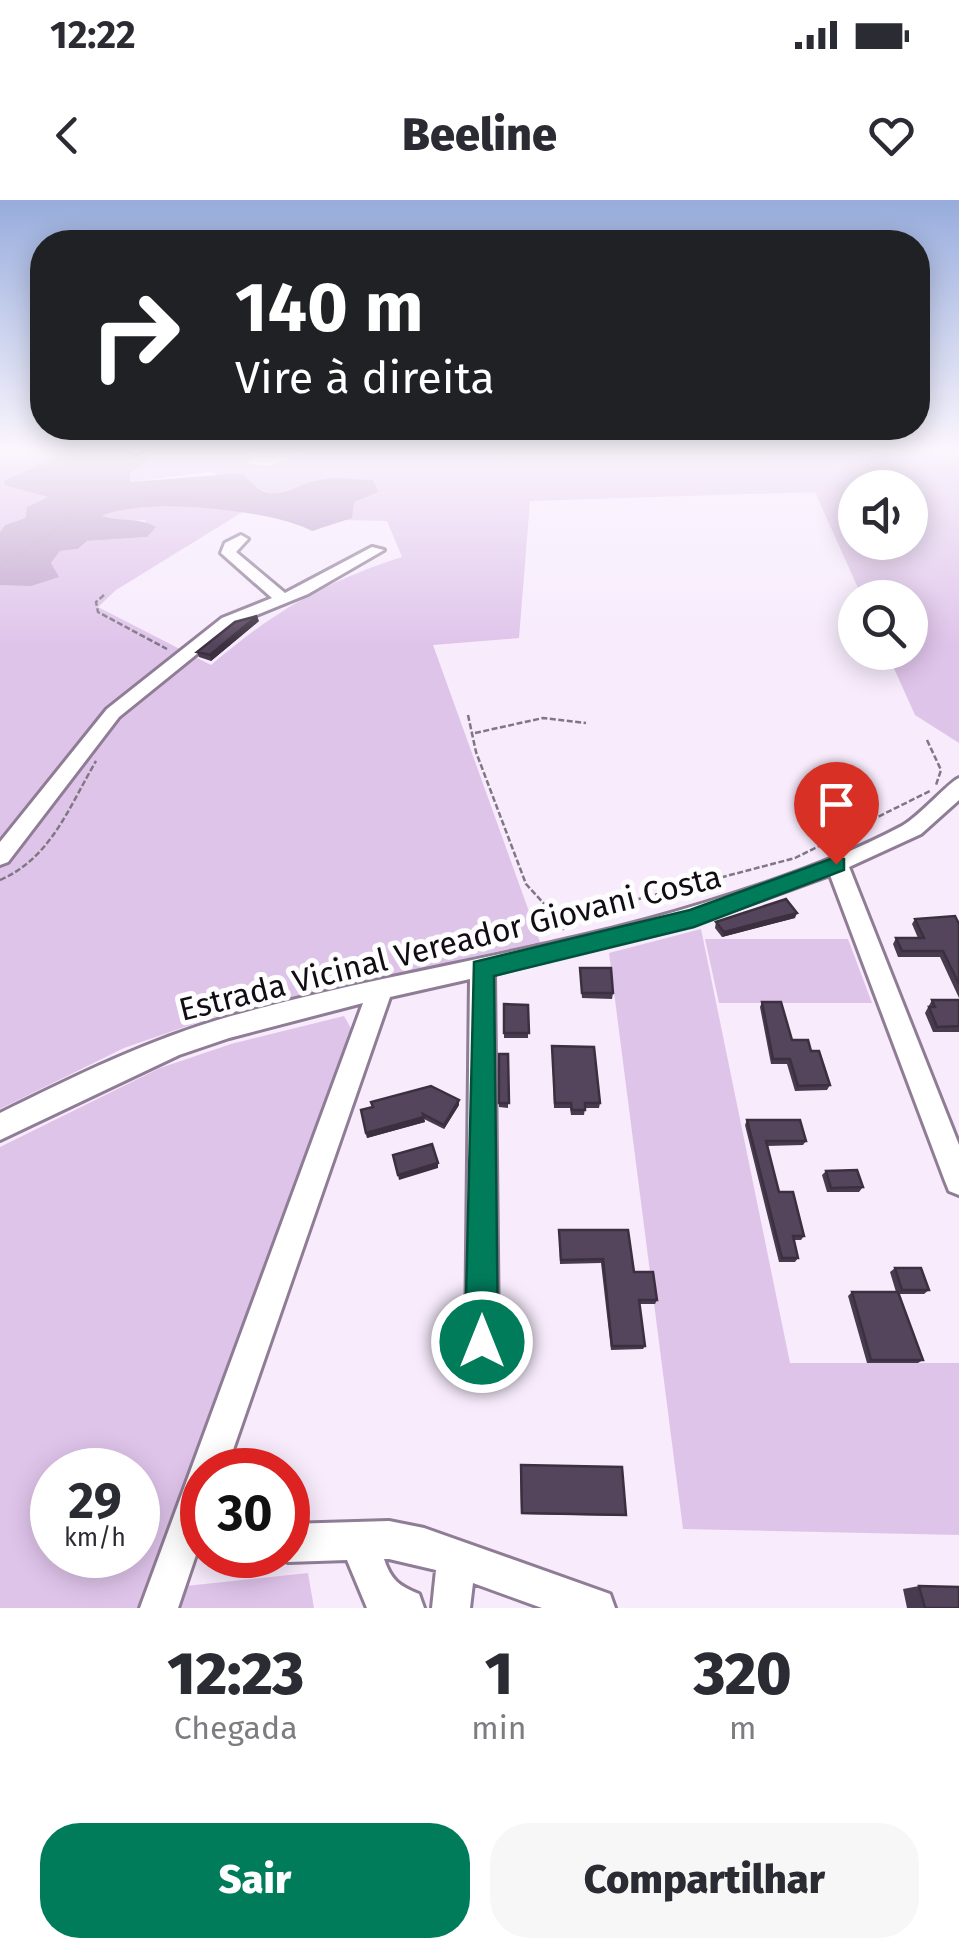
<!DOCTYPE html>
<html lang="pt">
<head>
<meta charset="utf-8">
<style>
	:root { --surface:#fff; --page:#f7f7f7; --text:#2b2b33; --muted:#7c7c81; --accent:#007c5b }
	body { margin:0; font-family:"Fira Sans",sans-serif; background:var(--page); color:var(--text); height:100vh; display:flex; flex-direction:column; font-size:38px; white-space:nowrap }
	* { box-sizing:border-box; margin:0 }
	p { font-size:32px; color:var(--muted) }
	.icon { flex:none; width:55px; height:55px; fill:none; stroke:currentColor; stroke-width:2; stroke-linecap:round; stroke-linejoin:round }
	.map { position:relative; height:1408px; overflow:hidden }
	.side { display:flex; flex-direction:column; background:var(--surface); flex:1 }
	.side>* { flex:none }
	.banner { position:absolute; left:30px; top:30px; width:900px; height:210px; border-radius:40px; box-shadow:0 5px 25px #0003; background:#202124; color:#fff; overflow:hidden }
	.tools { position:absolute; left:838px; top:270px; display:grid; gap:20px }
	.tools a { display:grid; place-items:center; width:90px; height:90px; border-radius:50%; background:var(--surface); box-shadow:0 5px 25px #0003; font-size:50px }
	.speed { position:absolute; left:30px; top:1248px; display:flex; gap:20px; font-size:50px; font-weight:700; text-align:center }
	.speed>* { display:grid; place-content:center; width:130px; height:130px; border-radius:50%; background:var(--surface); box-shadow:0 5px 25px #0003; line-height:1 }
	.speed small { font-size:25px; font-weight:400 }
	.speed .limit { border:15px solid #d22; background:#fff; color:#111 }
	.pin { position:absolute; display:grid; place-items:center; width:85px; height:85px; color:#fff; margin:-102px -42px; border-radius:50% 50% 50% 0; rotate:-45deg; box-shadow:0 0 10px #0007 }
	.pin .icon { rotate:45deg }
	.me { position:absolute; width:110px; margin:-55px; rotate:0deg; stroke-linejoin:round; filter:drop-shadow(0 0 8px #0008) }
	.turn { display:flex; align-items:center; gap:35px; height:210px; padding:0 40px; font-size:45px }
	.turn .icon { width:130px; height:130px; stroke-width:2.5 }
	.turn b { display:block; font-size:70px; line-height:85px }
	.eta { display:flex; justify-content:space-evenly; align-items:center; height:170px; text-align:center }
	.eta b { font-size:60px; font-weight:800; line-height:70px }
	.cta { display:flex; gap:20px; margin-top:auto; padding:20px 40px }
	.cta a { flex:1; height:115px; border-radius:40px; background:var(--accent); color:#fff; font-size:40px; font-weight:800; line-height:115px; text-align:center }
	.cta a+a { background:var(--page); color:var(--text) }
	.status { display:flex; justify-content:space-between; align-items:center; height:70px; padding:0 50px; background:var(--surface); direction:ltr }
	.status svg { height:28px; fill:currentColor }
	header { display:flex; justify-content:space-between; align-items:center; height:130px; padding:0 40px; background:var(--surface); font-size:45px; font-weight:800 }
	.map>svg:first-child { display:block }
</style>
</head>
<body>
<div class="status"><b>12:22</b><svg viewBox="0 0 49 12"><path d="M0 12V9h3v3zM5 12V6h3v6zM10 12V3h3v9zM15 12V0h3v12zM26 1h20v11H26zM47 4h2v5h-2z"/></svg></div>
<header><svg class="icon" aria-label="back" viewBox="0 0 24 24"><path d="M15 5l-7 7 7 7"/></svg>Beeline<svg class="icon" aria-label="heart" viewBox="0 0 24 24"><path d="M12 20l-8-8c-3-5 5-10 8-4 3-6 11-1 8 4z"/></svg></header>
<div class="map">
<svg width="959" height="1408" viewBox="0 0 959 1408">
	<rect width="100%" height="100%" fill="#f7ebfc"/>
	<path fill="#dfc4ea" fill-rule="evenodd" d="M0 248H49L57 258 5 280 48 297 27 307 25 318 5 325 0 332Z
		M146 248H231L252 255 248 263 268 266 319 248H959V543L915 515 887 453 910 452V398L862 397 815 292 530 301 519 438 433 445 540 742 225 813 124 848 0 909V385L51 363 60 351 78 349 87 341 147 337 145 320 120 321 100 316C145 300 198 309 246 310L116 390 98 407 211 465C273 412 324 382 402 357L387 321 345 320 323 279 274 294 210 272 129 282 130 273 147 261V256L132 254ZM855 288H910V342H855Z
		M701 729 790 1163H959V1335L683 1329 609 753Z
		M705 739H848L872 803H719Z
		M344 816 352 830 140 1408H0V947L160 868 231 844ZM52 1270H138V1355H52Z
		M308 1373 314 1408H178L186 1386Z"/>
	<path fill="#c0a3cb" d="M49 248H120L148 256 147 261 130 273V282L243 273C271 311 289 285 323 279 339 277 358 280 373 280L378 292 354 302 352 318 312 331C270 309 144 297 102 316 121 322 140 317 156 327L147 337 87 341 78 349 60 351 51 363 59 377 31 386 0 385V332L5 325 25 318 27 307 48 297 4 285 5 280 56 258Z"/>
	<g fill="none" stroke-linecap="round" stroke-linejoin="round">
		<path stroke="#bea1c9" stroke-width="2.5" d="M84 292 244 304 315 329
			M0 366C47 336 106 312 74 248"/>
		<defs>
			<path id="minor" d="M125 248H141L142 250 136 254Z
				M241 335 248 339 236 352 285 393 372 347 384 350 308 394 234 424 119 517 8 662 0 665V642L107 509 222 418 272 398 221 353 225 343Z
				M959 578V600L921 634 849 667 959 945V995L949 991 945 981 830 675 702 721 494 774 498 1142 494 1154 482 1158 470 1154 466 1142 470 779 390 797 226 1270H202V1337L178 1408H140L363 803 229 838 179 855 0 940V913C75 876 150 839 231 816 387 772 549 751 704 703 770 683 840 659 902 626 920 616 950 581 959 578Z
				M389 1321 424 1328 596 1389 610 1394 615 1408H542L473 1383 470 1408H432L436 1370 389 1359H384C391 1380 399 1386 419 1394L424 1408H367L347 1360 288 1362 274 1355H288V1324Z"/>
		</defs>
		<use href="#minor" stroke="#8f7d96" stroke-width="6"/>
		<path stroke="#807784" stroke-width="2.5" stroke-dasharray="6 2.5" stroke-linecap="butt" d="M104 395 96 402 98 412 167 449
			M468 515 476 552 526 684 558 719
			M475 533 543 518 586 523
			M927 540 941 570 936 585
			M0 680C51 658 69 607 96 561
			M564 730 559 720 795 658 930 591"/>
		<use href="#minor" fill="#fff" fill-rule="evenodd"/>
	</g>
	<path fill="#493b4f" d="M259 421 211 461 199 457 197 452Z
		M795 718 722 737 715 728 716 722Z
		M915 719 959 724V798L940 757H898L893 744 896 738H918L912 724Z
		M580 768 613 793 612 799 582 798Z
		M932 800H959V832H933L925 813Z
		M762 802 792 840 811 851 830 885 827 890 795 891 787 864H771L760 807Z
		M504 804 528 805V838H504Z
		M552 846 600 903 599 908H585L584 915H571L570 908H554Z
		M499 854H508V908L499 907Z
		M459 900V905L444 929 424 919 425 922 367 938 361 910Z
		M747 920 806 941 803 945 767 946 779 992 804 1036 801 1040H794L798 1058 795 1062H779L745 925Z
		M826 971 863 987 859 992H827L822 975Z
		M559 1030 634 1072 657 1100 655 1104H639L645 1146 643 1149 611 1150 601 1063 560 1064Z
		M895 1068 929 1090 924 1094H898L923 1160 918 1163H867L848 1096 852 1092H896L890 1072Z
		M520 1267 626 1315 624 1316 521 1314Z
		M919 1386 959 1408H907L903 1389Z"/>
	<path fill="#3c3040" d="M257 416 259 421 211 461 210 455Z
		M797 713 795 718 722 737 724 732Z
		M459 900V905L444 929V925Z
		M424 917 425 922 367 938 366 933Z
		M438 963V968L399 980 398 975Z"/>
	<path fill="#55455c" stroke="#3c3040" stroke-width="2.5" d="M257 416 210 455 197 452 235 422Z
		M786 699 797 713 724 732 716 722Z
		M955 716 959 724V784L943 751H902L896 738H924L915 719Z
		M580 768H611L613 793H582Z
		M932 800H959V826L937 827 929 807H935Z
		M762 802H781L792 840H808L811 851H819L830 885 798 886 790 859H773Z
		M504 804 528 805 529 833H504Z
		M552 846 594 847 600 903H585V910H572L571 903H555Z
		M499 854H508L509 903H499Z
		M431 886 459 900 444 925 423 914 424 917 366 933 361 910 373 907 371 902Z
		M747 920H800L806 941H766L779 992H793L804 1036H793L798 1058H782Z
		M432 944 438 963 398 975 393 955Z
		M857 970 863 987 831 988 826 971Z
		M559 1030H628L634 1072H653L657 1100H639L645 1146H612L603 1059 561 1060Z
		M895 1068H921L929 1090H902Z
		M852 1092H898L923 1160H871Z
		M521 1265 622 1267 626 1315 522 1313Z
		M919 1386 959 1387V1408H925Z"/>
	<linearGradient id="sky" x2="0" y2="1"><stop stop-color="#97acdc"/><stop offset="0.56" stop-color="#fbf6fe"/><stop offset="1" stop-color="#fbf6fe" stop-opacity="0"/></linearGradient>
	<rect width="959" height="445" fill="url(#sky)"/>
	<path fill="#007c5b" stroke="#00513b" stroke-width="2.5" d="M836 657 844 659V670L694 727 494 776 498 1142 493 1153 482 1158 470 1153 465 1142 474 762 690 710Z"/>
	<g text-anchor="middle" stroke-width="10" stroke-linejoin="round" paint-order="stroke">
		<g font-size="32" fill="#130c15" stroke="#fefefe">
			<text transform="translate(450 743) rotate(-14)" y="11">Estrada Vicinal Vereador Giovani Costa</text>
		</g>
	</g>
</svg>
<div class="tools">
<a><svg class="icon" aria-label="sound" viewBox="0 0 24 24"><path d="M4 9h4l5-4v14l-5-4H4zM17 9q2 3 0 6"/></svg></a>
<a><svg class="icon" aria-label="search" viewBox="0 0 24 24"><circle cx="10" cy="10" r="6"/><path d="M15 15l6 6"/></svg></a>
</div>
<div class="speed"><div>29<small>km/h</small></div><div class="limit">30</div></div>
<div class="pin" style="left:836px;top:664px;background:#d93025"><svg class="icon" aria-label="arrive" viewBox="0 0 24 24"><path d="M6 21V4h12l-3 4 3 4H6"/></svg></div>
<svg class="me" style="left:482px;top:1142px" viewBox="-20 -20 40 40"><circle r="17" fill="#007c5b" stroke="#fff" stroke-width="3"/><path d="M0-11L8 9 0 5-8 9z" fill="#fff"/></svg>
<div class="banner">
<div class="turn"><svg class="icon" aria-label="right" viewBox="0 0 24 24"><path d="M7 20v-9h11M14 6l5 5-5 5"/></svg><div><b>140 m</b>Vire à direita</div></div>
</div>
</div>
<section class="side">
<div class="eta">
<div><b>12:23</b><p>Chegada</p></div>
<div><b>1</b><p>min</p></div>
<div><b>320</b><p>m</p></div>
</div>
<div class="cta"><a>Sair</a><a>Compartilhar</a></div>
</section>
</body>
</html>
